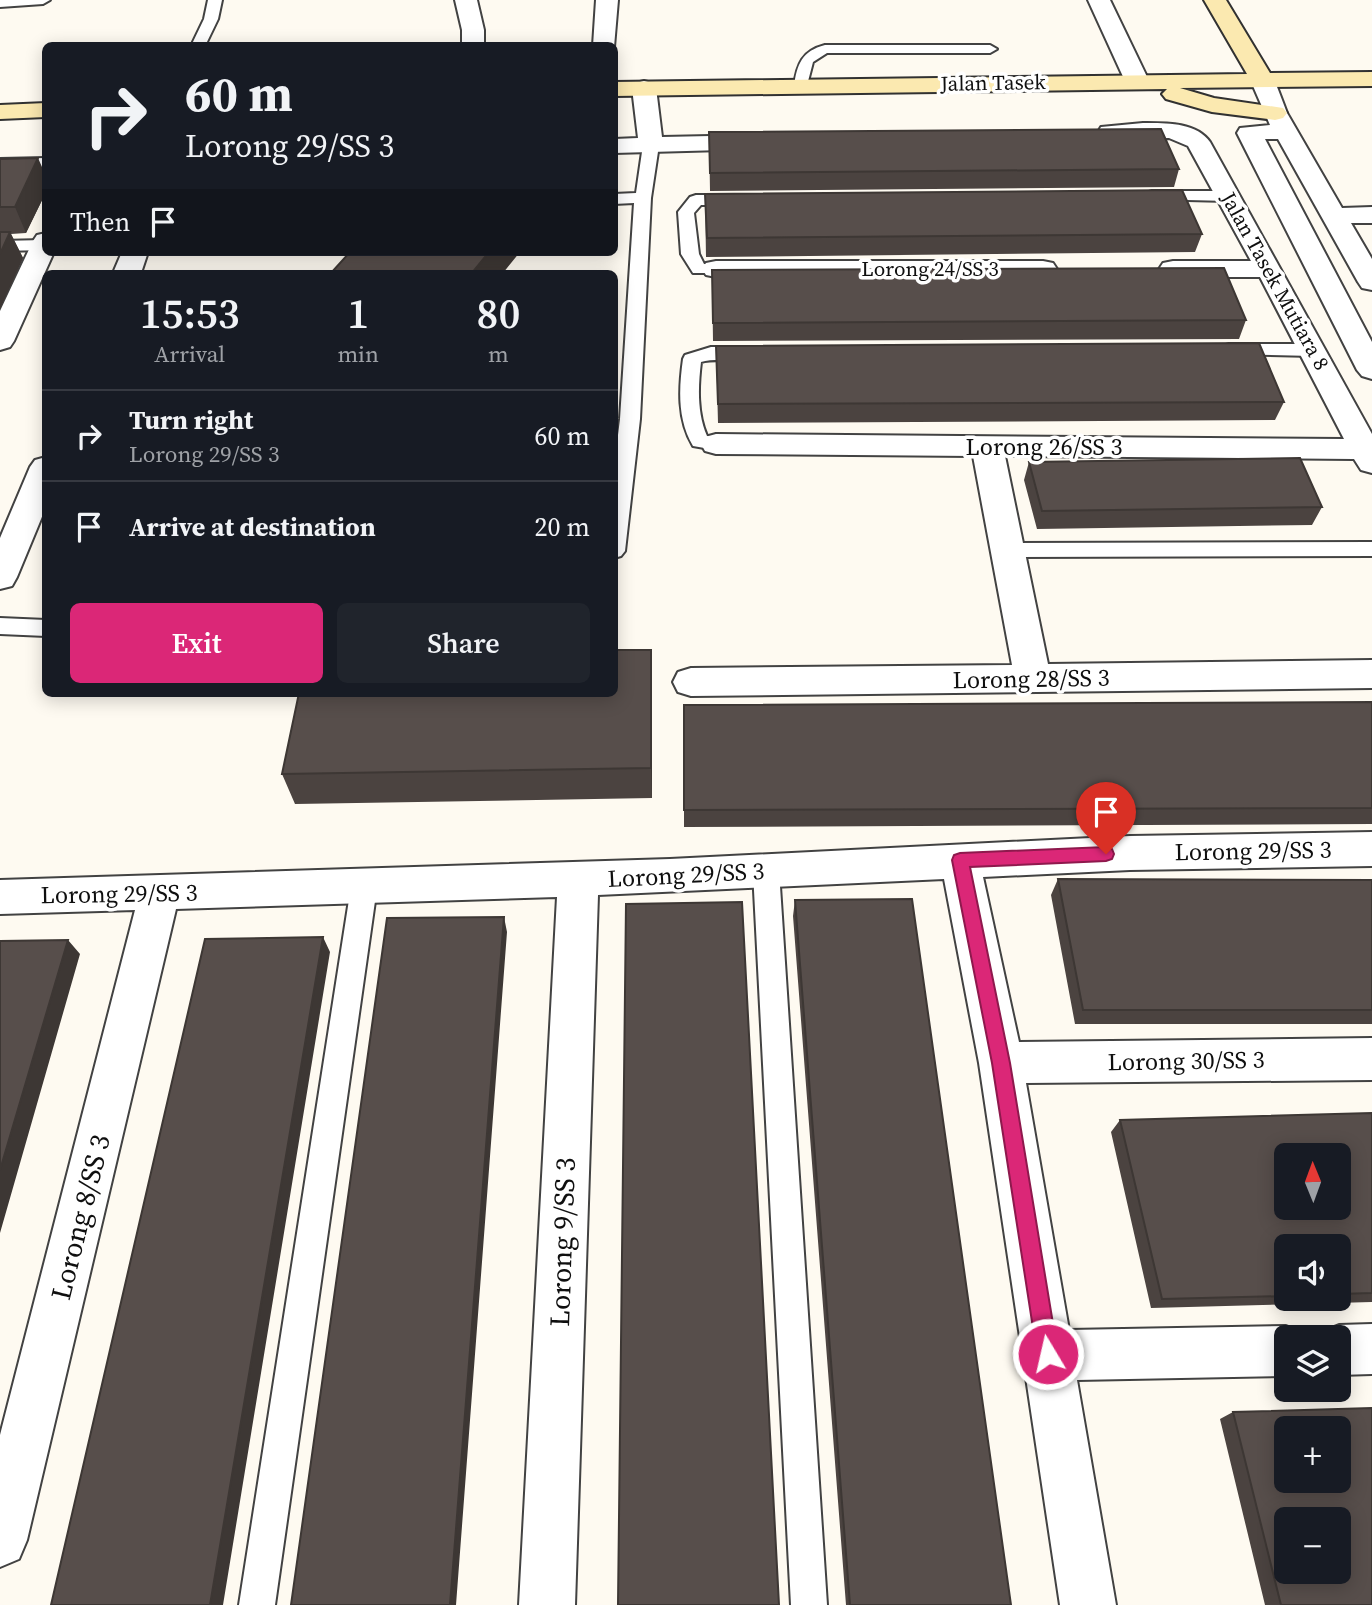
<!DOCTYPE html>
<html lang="en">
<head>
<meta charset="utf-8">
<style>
	:root { --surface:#171b24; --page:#20242c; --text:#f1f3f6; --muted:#9ea1a6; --line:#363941; --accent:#db2777 }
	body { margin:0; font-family:"Source Serif 4",serif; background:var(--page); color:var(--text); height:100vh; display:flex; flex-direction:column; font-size:26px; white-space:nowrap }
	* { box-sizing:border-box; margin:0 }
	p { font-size:23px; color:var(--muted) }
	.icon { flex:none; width:38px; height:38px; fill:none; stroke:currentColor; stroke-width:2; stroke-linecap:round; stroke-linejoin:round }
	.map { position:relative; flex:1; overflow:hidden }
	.side { position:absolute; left:42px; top:270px; width:576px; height:427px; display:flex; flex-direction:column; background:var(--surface); border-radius:10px; box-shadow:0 4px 18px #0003 }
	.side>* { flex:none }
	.banner { position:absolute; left:42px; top:42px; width:576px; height:214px; border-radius:10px; box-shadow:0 4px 18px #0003; background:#171b24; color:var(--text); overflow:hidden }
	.needle { width:46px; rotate:359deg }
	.controls { position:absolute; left:1274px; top:1143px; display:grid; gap:14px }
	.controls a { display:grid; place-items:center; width:77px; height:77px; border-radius:10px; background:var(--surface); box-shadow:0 4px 18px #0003; font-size:35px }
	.pin { position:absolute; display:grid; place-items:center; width:60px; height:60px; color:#fff; margin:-72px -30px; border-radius:50% 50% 50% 0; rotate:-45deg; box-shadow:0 0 7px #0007 }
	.pin .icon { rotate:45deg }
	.me { position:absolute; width:77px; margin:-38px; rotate:351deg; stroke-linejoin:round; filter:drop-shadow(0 0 5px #0008) }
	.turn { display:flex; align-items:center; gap:24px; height:147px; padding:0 28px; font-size:32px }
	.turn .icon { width:91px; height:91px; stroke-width:2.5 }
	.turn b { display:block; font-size:49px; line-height:60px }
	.then { display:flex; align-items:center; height:66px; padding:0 28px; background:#0003; gap:14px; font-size:26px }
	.eta { display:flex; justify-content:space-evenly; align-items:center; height:119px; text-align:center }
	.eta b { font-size:42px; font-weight:600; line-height:49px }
	.cta { display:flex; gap:14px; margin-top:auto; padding:14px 28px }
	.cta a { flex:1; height:80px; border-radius:10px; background:var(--accent); color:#fff; font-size:28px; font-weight:600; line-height:80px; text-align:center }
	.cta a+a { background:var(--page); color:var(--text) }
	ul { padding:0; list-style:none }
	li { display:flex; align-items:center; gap:21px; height:91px; padding:0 28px; border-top:2px solid var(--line) }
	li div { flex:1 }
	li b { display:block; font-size:26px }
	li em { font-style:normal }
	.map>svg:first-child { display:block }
</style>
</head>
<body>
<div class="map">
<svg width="1372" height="1605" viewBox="0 0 1372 1605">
	<rect width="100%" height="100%" fill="#fefaf1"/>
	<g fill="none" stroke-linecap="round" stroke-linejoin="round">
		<defs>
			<path id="lane" d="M0 0H50L43 4 0 7Z
				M208 0H222L218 19 205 46H191L204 19Z
				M825 45H990L997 49 990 53H827L813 62 806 89H796L794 86C797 64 802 51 825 45Z
				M651 140 659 145 651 198 640 419 625 551 621 556 614 558V467L620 419 634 203 614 204V194L636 193 643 145Z
				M1152 191H1228L1236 196 1228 201 1146 199 1144 196 1146 193Z
				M696 195H738L746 200 738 205H701L694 213 699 254 704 264 722 265 725 269 722 273H693L681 254 678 212 690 197Z
				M44 240 46 250 0 251V241Z
				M1229 344H1313L1322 350 1313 356 1223 354 1220 350 1223 346Z
				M711 347H748L757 353C747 365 717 357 701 362 698 387 697 413 707 436L723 439 726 444 723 449 716 450 693 446C677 419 679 388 683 359L685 355Z
				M1372 542V556L1008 557 1001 555 997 550 1001 545 1008 543Z
				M0 618 46 620V636L0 634Z
				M766 860 775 863 779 871 827 1605H791L753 871 757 863Z
				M364 876 373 879 377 887 275 1605H239L351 887 355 879Z"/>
			<path id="street" d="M455 0H477L484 30V46H462V30Z
				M596 0H618L614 47 593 46Z
				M1088 0H1110L1149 81 1145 86H1129L1125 81Z
				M1262 72 1270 74 1274 79 1287 113 1342 208 1372 207V223H1351L1372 259V290L1362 288 1358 282 1278 139H1265L1372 342V379L1362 376 1357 370 1237 133 1240 128 1270 125 1250 79 1254 74Z
				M644 81 652 83 656 88 662 137 759 135 768 137 771 142 768 147 759 149 614 153V139L638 138 632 88 636 83Z
				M1143 123C1165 123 1196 122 1210 142L1372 434V473L1361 470 1354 459 1005 456 1048 664 1372 660V688L691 696 678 692 673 682 678 672 691 668 1012 665 973 456 716 454 705 451 701 444 705 437 716 434 1344 439 1260 277H1173L1163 275 1159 269 1163 263 1173 261H1251L1188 146 1169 138 1110 139 1101 137 1098 132 1101 127Z
				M46 158V172L0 173V159Z
				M46 233V252H54L14 341 10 347 0 350V311L33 241 37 235Z
				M122 252H148L141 273H113Z
				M716 261H1043L1053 263 1057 269 1053 275 1043 277H716L706 275 702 269 706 263Z
				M46 457V507L17 577 12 586 0 589V538L30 467 35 460Z
				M1372 832V866L1130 870 983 877 1019 1042 1372 1038V1080L1026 1083 1069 1330 1286 1326 1304 1333 1305 1337H1286V1376L1077 1380 1116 1605H1060L979 1063 944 879 598 895 575 1605H519L557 897 176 909 27 1540 19 1559 0 1567V1435L135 910 0 914V880L670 859 1130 836Z
				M1372 1324V1374L1339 1375V1337H1319L1321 1332 1339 1325Z"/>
			<path id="secondary" d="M1204 0H1226L1270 73 1372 72V86L1180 88 1214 98 1283 108 1287 113 1283 118 1275 120 1212 112 1166 99 1162 94 1167 89 614 96V82L1247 74Z
				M46 103V117L0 119V105Z"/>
		</defs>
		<use href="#lane" stroke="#424242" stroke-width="4"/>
		<use href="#street" stroke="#424242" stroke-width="4"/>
		<use href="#secondary" stroke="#313131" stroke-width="4"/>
		<use href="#lane" fill="#fff" fill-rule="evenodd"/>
		<use href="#street" fill="#fff" fill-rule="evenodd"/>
		<use href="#secondary" fill="#fbe9b0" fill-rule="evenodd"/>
	</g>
	<path fill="#4b4340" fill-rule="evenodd" d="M709 132 1179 169 1174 187 710 191Z
		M0 159 46 176V192L26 233 11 234 23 258 0 309Z
		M705 194 1202 234 1195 252 706 257Z
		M712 270 1246 320 1239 339 713 341Z
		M716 346 1284 402 1275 420 718 423Z
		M1029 462 1322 507 1312 525 1037 529 1024 480Z
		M652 681V798L295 804 282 774Z
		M1372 702V824L684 827V705Z
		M1058 879 1372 880V1024H1075L1051 895Z
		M795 900 1011 1605H846L793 916Z
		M1372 1113V1302L1151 1308 1111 1132 1120 1120ZM1286 1246H1339V1298H1286Z
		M1233 1412 1372 1605H1265L1220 1419Z"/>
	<path fill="#3d3734" d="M38 158 46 176V192L26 233 15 207Z
		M10 232 23 258 0 309V254Z
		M489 252H520L503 273H472Z
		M651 650 652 681V798L651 768Z
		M504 917 507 932 456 1605H450Z
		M323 937 330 952 223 1605H210Z
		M68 940 80 954 0 1233V1170Z"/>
	<path fill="#574e4b" stroke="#3d3734" stroke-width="2" fill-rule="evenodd" d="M1161 129 1179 169 710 173 709 132Z
		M38 158 15 207H0V159Z
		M1182 190 1202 234 707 238 705 194Z
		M0 232H10L0 254Z
		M350 252H489L472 273H331Z
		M1224 268 1246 320 713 323 712 270Z
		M1259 343 1284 402 718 404 716 346Z
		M1300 458 1322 507 1042 511 1029 462Z
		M614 650H651V768L282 774 299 693H614Z
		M1372 702V808L684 810V705Z
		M1058 879 1372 880V1010H1083Z
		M912 899 1011 1605H850L795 900Z
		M742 902 779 1605H618L626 904Z
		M504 917 450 1605H291L387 918Z
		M323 937 210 1605H51L205 939Z
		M68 940 0 1170V941Z
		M1372 1113V1293L1339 1294V1246H1286V1296L1162 1299 1120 1120ZM1286 1155H1339V1208H1286Z
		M1372 1408V1605H1281L1233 1412ZM1286 1428H1339V1480H1286ZM1286 1519H1339V1572H1286Z"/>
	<path fill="#db2777" stroke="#8e194d" stroke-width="2" d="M1106 847 1112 849 1114 854 1112 859 1106 861 970 867 1010 1063 1058 1354 1055 1362 1048 1365 1040 1362 1037 1354 992 1063 952 860 954 855 960 853Z"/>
	<g text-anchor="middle" stroke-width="7" stroke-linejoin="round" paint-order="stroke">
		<g font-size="21" fill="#0f0f0f" stroke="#fff">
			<text transform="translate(993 83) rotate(-1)" y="7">Jalan Tasek</text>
			<text x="930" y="276">Lorong 24/SS 3</text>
			<text transform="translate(1275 281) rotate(61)" y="7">Jalan Tasek Mutiara 8</text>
		</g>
		<g font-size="24" fill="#0f0f0f" stroke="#fff">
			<text x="1044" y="455">Lorong 26/SS 3</text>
			<text transform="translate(1031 679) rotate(-1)" y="8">Lorong 28/SS 3</text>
			<text transform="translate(1253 851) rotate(-1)" y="8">Lorong 29/SS 3</text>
			<text transform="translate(686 875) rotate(-3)" y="8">Lorong 29/SS 3</text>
			<text transform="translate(119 894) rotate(-1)" y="8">Lorong 29/SS 3</text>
			<text transform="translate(1186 1061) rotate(-1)" y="8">Lorong 30/SS 3</text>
		</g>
		<g font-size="28" fill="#0f0f0f" stroke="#fff">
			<text transform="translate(80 1217) rotate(-76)" y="10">Lorong 8/SS 3</text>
			<text transform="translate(562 1242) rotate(-88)" y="10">Lorong 9/SS 3</text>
		</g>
	</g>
</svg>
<div class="controls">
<a><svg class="needle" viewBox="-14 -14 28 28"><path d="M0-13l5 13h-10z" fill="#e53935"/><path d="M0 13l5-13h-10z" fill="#9ea1a6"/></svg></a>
<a><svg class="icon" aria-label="sound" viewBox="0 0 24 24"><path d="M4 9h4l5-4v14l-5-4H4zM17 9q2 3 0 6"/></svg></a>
<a><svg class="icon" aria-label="layers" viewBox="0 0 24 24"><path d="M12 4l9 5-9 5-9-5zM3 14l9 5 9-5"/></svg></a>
<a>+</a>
<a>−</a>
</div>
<div class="pin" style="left:1106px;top:854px;background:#d93025"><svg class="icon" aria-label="arrive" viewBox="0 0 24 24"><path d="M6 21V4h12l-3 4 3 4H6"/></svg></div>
<svg class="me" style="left:1048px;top:1354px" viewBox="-20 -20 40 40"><circle r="17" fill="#db2777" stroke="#fff" stroke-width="3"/><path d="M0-11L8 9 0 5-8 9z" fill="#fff"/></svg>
<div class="banner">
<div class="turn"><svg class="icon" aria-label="right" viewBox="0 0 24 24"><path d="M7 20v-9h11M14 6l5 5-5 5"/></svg><div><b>60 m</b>Lorong 29/SS 3</div></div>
<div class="then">Then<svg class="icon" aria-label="arrive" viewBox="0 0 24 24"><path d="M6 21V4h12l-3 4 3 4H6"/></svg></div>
</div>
<section class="side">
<div class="eta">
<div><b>15:53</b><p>Arrival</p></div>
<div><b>1</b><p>min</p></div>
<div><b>80</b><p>m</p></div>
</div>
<ul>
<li><svg class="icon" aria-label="right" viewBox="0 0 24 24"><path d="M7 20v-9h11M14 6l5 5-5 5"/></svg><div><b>Turn right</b><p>Lorong 29/SS 3</p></div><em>60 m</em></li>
<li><svg class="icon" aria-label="arrive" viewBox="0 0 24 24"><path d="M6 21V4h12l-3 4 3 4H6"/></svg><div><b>Arrive at destination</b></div><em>20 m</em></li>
</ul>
<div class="cta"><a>Exit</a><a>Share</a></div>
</section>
</div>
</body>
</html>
